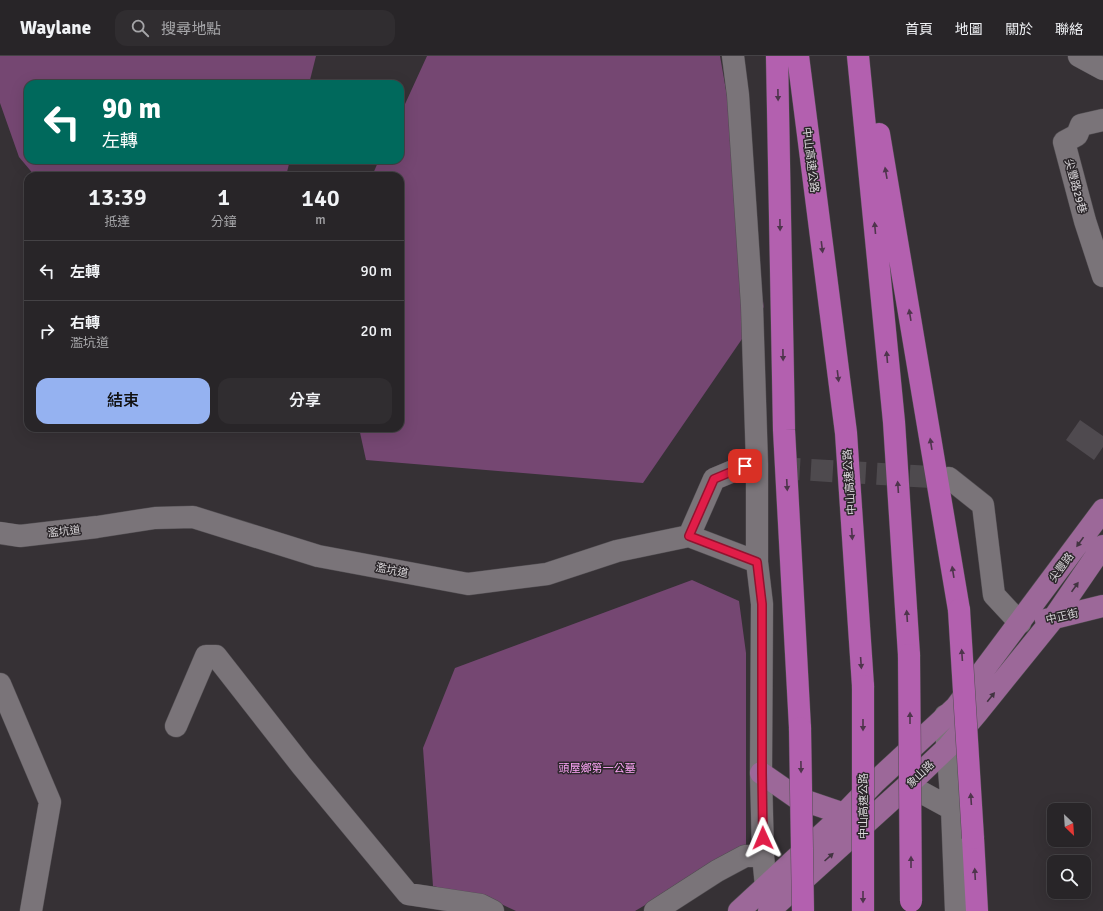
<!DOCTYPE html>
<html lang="zh-TW">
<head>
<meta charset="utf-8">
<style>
	:root { --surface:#282528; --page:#302d30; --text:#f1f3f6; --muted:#a5a5a8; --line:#444245; --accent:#95b2f1 }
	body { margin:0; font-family:Signika,"Noto Sans TC",sans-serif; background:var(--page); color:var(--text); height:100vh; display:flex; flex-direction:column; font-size:15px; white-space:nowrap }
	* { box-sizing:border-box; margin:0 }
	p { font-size:13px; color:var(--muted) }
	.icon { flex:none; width:22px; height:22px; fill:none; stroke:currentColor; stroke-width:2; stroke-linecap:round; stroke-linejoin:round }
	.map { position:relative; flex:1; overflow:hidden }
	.side { position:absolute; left:24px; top:116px; width:380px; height:260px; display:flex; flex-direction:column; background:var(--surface); border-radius:12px; box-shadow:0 4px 16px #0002,0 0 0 1px var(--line) }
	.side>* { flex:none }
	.top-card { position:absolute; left:24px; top:24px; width:380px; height:84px; border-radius:12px; box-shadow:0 4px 16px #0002,0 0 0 1px var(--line); background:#00695c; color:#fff; overflow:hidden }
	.needle { width:26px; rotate:155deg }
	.fabs { position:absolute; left:1047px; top:747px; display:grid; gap:8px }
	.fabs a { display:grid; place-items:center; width:44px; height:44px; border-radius:8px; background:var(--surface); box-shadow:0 4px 16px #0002,0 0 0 1px var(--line); font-size:20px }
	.pin { position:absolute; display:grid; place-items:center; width:34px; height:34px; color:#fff; margin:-17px; border-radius:8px; box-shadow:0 2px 6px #0006 }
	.me { position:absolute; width:44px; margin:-22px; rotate:359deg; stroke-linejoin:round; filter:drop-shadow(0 0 3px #0008) }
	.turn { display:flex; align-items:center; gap:14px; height:84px; padding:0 12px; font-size:18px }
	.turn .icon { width:52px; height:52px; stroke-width:2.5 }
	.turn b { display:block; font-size:28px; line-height:34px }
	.eta { display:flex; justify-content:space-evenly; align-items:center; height:68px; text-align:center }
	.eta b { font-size:24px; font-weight:600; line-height:28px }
	.button { display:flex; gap:8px; margin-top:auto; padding:8px 12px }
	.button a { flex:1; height:46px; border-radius:12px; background:var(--accent); color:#111; font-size:16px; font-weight:600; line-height:46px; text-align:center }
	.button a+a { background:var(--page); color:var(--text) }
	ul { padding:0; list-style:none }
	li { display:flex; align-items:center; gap:12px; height:60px; padding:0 12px; border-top:1px solid var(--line) }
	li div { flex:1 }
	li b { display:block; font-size:15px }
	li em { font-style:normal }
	header { display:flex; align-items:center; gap:24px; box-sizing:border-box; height:56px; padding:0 20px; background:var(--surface); border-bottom:1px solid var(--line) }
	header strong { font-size:19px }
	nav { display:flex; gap:22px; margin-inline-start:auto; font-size:14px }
	.search { width:280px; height:36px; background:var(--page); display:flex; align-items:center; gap:10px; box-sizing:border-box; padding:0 14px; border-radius:12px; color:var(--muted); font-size:15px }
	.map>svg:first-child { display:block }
</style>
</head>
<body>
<header>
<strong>Waylane</strong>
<div class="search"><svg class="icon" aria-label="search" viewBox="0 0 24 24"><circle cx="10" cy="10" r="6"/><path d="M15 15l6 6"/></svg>搜尋地點</div>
<nav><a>首頁</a><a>地圖</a><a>關於</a><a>聯絡</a></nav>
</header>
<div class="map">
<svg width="1103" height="855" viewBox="0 0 1103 855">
	<rect width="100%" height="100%" fill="#363135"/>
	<path fill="#754772" d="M0 0H316L309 28H28V104H290L286 120H35L19 101 0 47Z
		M427 0H720L764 251 643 427 366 404 359 372H400V120H372L379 104H400V59Z
		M692 524 739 545 746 597V790L635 855H516L499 847 433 830 423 692 455 612Z"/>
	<path fill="#4f4a4f" d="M1080 364 1103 380V391L1094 404 1066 384Z"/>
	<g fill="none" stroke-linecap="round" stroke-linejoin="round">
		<path stroke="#4e4a4e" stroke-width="22" stroke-dasharray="22 11" stroke-linecap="butt" d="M745 410 949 422"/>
		<defs>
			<path id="minor" d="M733 0 738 39 752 250 757 408V506L762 548 761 717 763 799 766 831 775 842
				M1079 0 1103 13
				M1103 64 1081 69 1077 79 1064 86 1085 165 1103 220
				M949 422 983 449 994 539 1020 567
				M0 477 20 480 97 471 155 462 193 461 318 500 468 528 547 518 617 495 689 480 714 423 745 410
				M689 480 757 506
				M0 628 50 746 31 855
				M945 660 952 753 956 855
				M176 670 206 600H216L302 710 408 838 481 849 493 855
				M908 729 952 753
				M655 855 717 815 745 800 763 799"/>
			<path id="major" d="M1046 564 1103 550
				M761 717 797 742 844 758
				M739 855 844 758 874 727 956 651 1103 454
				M769 855 908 729 948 691 977 657 1053 563 1103 490"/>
			<path id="highway" d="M777 0 784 374 800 672
				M798 0 846 377 863 630
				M858 0 894 366 909 599
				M879 78 959 554
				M973 782 977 855"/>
		</defs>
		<use href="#minor" stroke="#524e52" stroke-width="23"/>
		<use href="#major" stroke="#524e52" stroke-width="23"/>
		<use href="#highway" stroke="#524e52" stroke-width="23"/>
		<use href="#minor" stroke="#7a7479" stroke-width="22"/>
		<use href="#major" stroke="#9c6899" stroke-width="22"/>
		<use href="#highway" stroke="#b360af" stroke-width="22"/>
		<defs>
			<path id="highway-bridge" d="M959 554 973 782
				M909 599 911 845
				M863 630V855
				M800 672 803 855"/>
		</defs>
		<use href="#highway-bridge" stroke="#524e52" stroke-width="23" stroke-linecap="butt"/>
		<use href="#highway-bridge" stroke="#b360af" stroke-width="22"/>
	</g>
	<defs><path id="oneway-solid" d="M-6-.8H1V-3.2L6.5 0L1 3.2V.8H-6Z"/></defs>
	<g fill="#4e354c">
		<use href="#oneway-solid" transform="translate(778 39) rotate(89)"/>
		<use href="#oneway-solid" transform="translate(886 117) rotate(-100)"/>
		<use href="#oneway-solid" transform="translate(780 169) rotate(89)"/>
		<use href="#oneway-solid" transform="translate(875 172) rotate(-95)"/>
		<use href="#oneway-solid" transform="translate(822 191) rotate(83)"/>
		<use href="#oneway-solid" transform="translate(910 259) rotate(-99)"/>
		<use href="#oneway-solid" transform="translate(783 299) rotate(89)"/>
		<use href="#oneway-solid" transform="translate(887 301) rotate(-95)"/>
		<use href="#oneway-solid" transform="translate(838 320) rotate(83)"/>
		<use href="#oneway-solid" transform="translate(931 388) rotate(-99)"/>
		<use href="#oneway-solid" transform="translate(787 429) rotate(87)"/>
		<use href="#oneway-solid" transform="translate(898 431) rotate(-94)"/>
		<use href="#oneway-solid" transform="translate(852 478) rotate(86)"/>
		<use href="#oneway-solid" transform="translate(953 516) rotate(-99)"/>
		<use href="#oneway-solid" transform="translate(907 560) rotate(-94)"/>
		<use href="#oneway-solid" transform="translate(962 599) rotate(-94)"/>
		<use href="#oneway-solid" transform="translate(861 607) rotate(86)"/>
		<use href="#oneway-solid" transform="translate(910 662) rotate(-90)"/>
		<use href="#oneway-solid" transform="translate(863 669) rotate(90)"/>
		<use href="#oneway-solid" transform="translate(801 711) rotate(89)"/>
		<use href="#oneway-solid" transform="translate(971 743) rotate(-94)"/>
		<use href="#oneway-solid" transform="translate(911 806) rotate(-90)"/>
		<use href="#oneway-solid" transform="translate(975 818) rotate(-93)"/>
		<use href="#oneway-solid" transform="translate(863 841) rotate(90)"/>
	</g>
	<g fill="#423441">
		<use href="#oneway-solid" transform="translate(1080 486) rotate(126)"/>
		<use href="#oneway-solid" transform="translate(1075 531) rotate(-55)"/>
		<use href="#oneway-solid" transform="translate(991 641) rotate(-51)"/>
		<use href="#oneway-solid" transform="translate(829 801) rotate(-42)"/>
	</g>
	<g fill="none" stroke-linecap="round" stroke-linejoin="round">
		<defs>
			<path id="route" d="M745 410 714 423 689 480 757 506 762 548V717L763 782"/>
		</defs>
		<use href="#route" stroke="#92132f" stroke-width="10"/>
		<use href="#route" stroke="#e11d48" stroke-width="7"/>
	</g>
	<g text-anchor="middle" stroke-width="3" stroke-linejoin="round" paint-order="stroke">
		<g font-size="11" fill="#d9d6d9" stroke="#2c272b">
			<text transform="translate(811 104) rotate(83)" y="4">中山高速公路</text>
			<text transform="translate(1076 130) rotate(75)" y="4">尖豐路29巷</text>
			<text transform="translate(849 426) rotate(-94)" y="4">中山高速公路</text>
			<text transform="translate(64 475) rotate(-6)" y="4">濫坑道</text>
			<text transform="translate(1061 511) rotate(-54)" y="4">尖豐路</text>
			<text transform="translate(392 514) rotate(11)" y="4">濫坑道</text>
			<text transform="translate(1062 560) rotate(-13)" y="4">中正街</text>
			<text transform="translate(920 718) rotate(-44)" y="4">象山路</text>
			<text transform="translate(863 750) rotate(-90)" y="4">中山高速公路</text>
		</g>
		<g font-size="11" fill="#ffa6f9" stroke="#2c272b">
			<text x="597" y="716">頭屋鄉第一公墓</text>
		</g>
	</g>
</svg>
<div class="fabs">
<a><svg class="needle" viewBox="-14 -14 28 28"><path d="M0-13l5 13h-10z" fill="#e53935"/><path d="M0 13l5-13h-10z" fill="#a5a5a8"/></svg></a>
<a><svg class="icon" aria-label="search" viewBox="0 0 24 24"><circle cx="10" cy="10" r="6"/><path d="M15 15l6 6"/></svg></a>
</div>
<div class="pin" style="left:745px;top:410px;background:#d93025"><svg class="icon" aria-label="arrive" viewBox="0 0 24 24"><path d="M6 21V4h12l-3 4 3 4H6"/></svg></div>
<svg class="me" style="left:763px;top:782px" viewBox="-20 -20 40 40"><path d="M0-17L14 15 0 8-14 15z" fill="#e11d48" stroke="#fff" stroke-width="4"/></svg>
<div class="top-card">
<div class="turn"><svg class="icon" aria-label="left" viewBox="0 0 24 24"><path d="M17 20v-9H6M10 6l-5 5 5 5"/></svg><div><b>90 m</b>左轉</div></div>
</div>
<section class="side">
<div class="eta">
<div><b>13:39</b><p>抵達</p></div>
<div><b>1</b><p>分鐘</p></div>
<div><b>140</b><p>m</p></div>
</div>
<ul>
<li><svg class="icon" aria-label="left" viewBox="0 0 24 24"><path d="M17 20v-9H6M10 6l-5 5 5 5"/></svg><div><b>左轉</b></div><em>90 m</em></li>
<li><svg class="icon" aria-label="right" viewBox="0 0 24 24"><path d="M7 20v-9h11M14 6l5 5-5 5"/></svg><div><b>右轉</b><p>濫坑道</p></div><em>20 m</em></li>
</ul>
<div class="button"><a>結束</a><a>分享</a></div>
</section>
</div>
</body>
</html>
